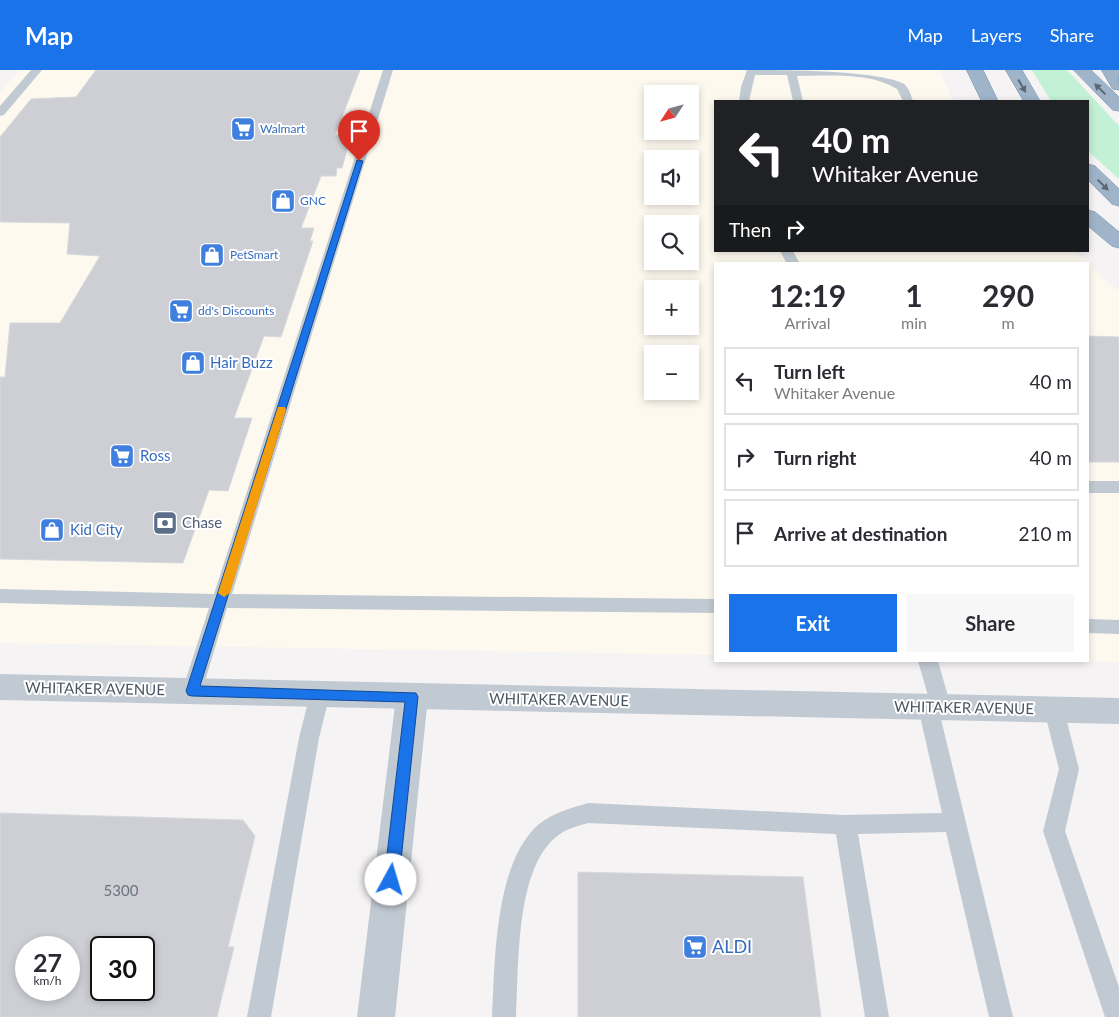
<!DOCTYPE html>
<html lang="en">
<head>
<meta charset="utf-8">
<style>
	:root { --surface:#fff; --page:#f7f7f7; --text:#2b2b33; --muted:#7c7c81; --line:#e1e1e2; --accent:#1a73e8 }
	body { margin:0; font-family:Lato,sans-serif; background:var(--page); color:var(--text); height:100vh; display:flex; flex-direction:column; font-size:19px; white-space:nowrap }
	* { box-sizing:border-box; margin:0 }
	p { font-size:16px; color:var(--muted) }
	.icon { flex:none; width:28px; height:28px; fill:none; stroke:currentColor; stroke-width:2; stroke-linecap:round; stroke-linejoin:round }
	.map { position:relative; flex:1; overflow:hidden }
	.side { position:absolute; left:714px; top:192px; width:375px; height:400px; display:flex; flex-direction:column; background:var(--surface); border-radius:0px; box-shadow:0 2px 8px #0003 }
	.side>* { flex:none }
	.hud { position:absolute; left:714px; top:30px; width:375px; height:152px; border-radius:0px; box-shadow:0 2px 8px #0003; background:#202124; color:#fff; overflow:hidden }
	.needle { width:32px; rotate:234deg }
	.fabs { position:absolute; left:644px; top:15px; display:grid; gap:10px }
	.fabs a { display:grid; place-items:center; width:55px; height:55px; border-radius:0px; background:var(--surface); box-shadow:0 2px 8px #0003; font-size:25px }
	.speed { position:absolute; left:15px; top:866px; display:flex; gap:10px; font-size:25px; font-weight:700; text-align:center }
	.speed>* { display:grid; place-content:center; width:65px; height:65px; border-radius:50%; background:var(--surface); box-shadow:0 2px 8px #0003; line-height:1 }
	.speed small { font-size:12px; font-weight:400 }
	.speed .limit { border:2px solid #111; border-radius:8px; background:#fff; color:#111 }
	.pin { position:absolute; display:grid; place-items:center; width:42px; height:42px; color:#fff; margin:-51px -21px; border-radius:50% 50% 50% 0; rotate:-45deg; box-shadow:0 0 5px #0007 }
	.pin .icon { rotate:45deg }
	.me { position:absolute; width:55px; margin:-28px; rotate:6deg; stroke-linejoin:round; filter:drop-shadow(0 0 4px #0008) }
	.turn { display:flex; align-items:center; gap:18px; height:105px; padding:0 15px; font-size:22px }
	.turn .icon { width:65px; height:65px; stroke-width:2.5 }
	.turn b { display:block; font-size:35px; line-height:42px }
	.then { display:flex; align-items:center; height:48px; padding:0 15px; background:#0003; gap:10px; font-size:19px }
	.eta { display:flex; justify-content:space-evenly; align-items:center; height:85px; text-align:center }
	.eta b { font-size:30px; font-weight:700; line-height:35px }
	.cta { display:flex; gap:10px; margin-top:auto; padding:10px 15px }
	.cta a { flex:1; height:58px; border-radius:0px; background:var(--accent); color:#fff; font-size:20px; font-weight:700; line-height:58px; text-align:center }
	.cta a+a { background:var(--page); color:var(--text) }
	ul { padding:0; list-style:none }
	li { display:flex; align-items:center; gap:15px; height:68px; margin:0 10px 8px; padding:0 5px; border:2px solid var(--line); border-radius:0px }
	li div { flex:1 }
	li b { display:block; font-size:19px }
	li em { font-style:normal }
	header { display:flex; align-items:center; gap:30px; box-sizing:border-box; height:70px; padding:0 25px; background:var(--accent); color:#fff }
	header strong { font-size:24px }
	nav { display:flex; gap:28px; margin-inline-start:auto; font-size:18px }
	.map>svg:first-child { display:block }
</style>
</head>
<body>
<header>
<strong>Map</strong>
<nav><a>Map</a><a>Layers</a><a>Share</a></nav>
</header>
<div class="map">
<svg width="1119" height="947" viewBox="0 0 1119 947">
	<rect width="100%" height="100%" fill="#f5f3f3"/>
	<path fill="#fdf9ef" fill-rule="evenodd" d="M19 0H939L953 31H715V181H1075L1109 214 1119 221V592L1073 591H1088V194H715V585L0 573V23ZM652 24H690V61H652ZM652 89H690V126H652ZM652 154H690V191H652ZM652 219H690V256H652ZM652 284H690V321H652Z"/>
	<path fill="#c3f1d5" d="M1032 0H1067L1119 56V109L1088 81V31H1051Z"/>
	<path fill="#cdcfd5" stroke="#d7d9de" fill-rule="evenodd" d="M96 0H360L335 65H351L342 98H337L336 106H321L301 158H314L310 171H313L281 267 264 266 234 348H252L228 421 209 420 183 493 0 489V307H5L10 253H60L100 186 67 184 70 153 0 152V67L31 29 76 27Z
		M1088 266 1119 267V392H1088Z
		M0 743 243 750 255 766 228 877H234L217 947H0ZM26 878H69V920H26ZM101 878H144V920H101Z
		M578 802 803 807 821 947H578Z"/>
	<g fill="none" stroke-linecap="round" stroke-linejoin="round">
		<defs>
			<path id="trunk" d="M967 0H983L998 31H982Z
				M1006 0H1022L1040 31H1024Z
				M1074 0H1091L1119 27V41L1113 40Z
				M1102 0H1118L1119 20 1113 19Z
				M1088 94 1095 96 1119 119V136L1112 134 1088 110Z
				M1088 140 1095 142 1119 162V178L1112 176 1088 156Z"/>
		</defs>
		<use href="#trunk" stroke="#7690ad" stroke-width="1"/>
		<path fill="#c1cad2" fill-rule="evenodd" d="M31 0H42L4 45 0 46V36Z
			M383 0H393L232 524 715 529V543L227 538 202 621 199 627 192 629 185 627 182 621 209 538 0 533V519L214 524Z
			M747 0C781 0 878 0 904 14 909 18 911 25 913 31H903L897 19C869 2 829 6 797 6L803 31H793L787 5H755L749 31H739L741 17Z
			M780 181H793L800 194H787Z
			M1088 411H1119V423H1088Z
			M1088 549 1119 550V564L1088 563Z
			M918 591H938L951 637 948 643 940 645 1013 947H989L946 762 858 764 889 947H865L836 764 588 753C577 756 566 759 556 767 515 800 519 898 516 947H492C495 892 494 793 539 754 553 743 571 738 588 733L845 745 942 743 918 637 921 631 929 629Z
			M320 616 327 618 330 624 319 668 271 947H247L299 668 310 624 313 618Z
			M1054 632 1061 634 1064 640 1079 699 1065 761 1119 917V947H1105L1043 761 1059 699 1044 640 1047 634Z"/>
		<path fill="#c1cad2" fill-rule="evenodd" d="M412 614 423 618 428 627 395 947H357L396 627 401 618Z"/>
		<path fill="#c1cad2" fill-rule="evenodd" d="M0 604 1119 628V654L0 630Z"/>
		<use href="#trunk" fill="#9fb4c9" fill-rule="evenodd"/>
	</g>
	<defs><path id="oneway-solid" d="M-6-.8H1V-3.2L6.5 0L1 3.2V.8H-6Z" transform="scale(1.25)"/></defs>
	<g fill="#5b6976">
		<use href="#oneway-solid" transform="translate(1022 16) rotate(60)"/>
		<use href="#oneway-solid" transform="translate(1100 19) rotate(-136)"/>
		<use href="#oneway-solid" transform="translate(1103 115) rotate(44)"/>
	</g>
	<path fill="#1a73e8" stroke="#114b97" d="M357 90 363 91 200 616 416 623 418 627 399 810 396 815 391 817 386 815 384 810 405 632 192 626 188 625 186 621Z"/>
	<path fill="#f59e0b" d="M278 337H285L286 340 230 523 224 527 218 523Z"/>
	<defs>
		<symbol id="supermarket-square" viewBox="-11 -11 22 22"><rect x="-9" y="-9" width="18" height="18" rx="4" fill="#3f7fe0" stroke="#fff"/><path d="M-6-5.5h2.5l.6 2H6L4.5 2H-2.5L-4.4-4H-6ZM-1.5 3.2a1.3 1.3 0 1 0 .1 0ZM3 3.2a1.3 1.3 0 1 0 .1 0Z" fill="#fff"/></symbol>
		<symbol id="shop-square" viewBox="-11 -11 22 22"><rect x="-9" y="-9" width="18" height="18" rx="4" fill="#3f7fe0" stroke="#fff"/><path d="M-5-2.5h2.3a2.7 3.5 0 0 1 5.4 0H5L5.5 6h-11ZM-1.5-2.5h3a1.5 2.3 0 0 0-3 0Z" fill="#fff"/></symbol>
		<symbol id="bank-square" viewBox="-11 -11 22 22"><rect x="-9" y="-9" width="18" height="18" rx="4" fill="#5c6f8a" stroke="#fff"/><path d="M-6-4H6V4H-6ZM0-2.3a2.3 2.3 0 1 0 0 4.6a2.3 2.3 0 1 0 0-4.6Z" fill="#fff"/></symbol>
	</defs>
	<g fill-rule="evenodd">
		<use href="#supermarket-square" x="229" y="45" width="28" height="28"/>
		<use href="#shop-square" x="269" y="117" width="28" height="28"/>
		<use href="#shop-square" x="198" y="171" width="28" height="28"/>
		<use href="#supermarket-square" x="167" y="227" width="28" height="28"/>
		<use href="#shop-square" x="179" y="279" width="28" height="28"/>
		<use href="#supermarket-square" x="108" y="372" width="28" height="28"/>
		<use href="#bank-square" x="151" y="439" width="28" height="28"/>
		<use href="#shop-square" x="38" y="446" width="28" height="28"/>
		<use href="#supermarket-square" x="681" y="863" width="28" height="28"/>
	</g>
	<g text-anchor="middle" stroke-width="4" stroke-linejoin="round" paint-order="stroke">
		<g font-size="12" fill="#366cbe" stroke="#fff" text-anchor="start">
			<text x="260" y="63">Walmart</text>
			<text x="300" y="135">GNC</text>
			<text x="230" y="189">PetSmart</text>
			<text x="198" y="245">dd's Discounts</text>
		</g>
		<g font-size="15" fill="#366cbe" stroke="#fff" text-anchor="start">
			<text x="210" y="298">Hair Buzz</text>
			<text x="140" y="391">Ross</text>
			<text x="70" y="465">Kid City</text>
		</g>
		<g font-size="15" fill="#4e5e75" stroke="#fff" text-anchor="start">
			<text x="182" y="458">Chase</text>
		</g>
		<g font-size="15" fill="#4a5661" stroke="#fff">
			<text transform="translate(95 619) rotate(1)" y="5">WHITAKER AVENUE</text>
			<text transform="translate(559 630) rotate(1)" y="5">WHITAKER AVENUE</text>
			<text transform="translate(964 638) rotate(1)" y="5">WHITAKER AVENUE</text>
		</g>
		<g font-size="15" fill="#6b747e">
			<text x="121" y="826">5300</text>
		</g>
		<g font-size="18" fill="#366cbe" stroke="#fff" text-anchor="start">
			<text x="712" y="883">ALDI</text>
		</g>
	</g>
</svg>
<div class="fabs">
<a><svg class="needle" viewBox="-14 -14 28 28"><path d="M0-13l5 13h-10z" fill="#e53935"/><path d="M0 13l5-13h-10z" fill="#7c7c81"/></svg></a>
<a><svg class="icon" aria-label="sound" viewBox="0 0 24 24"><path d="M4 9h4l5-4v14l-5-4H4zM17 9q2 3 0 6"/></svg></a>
<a><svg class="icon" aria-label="search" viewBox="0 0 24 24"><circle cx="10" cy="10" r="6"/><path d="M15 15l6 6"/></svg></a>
<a>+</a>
<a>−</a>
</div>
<div class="speed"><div>27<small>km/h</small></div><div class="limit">30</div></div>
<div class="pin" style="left:359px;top:91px;background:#d93025"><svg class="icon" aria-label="arrive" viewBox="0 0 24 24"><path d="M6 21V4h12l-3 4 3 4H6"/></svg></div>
<svg class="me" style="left:391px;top:810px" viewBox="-20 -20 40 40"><circle r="19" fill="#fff"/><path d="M0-13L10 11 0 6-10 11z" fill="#1a73e8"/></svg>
<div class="hud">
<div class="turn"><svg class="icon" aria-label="left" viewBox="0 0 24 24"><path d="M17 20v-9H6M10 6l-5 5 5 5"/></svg><div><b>40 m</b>Whitaker Avenue</div></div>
<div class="then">Then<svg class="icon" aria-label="right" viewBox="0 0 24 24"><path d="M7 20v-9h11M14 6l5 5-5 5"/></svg></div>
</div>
<section class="side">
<div class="eta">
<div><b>12:19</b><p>Arrival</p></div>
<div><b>1</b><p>min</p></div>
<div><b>290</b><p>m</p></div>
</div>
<ul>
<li><svg class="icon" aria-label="left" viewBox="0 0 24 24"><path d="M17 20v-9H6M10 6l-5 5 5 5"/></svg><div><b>Turn left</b><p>Whitaker Avenue</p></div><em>40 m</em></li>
<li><svg class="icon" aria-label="right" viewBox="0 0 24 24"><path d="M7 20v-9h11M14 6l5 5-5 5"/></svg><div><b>Turn right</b></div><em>40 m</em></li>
<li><svg class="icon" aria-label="arrive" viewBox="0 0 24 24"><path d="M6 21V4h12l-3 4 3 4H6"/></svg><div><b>Arrive at destination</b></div><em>210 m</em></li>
</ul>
<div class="cta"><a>Exit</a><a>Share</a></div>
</section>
</div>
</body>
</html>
